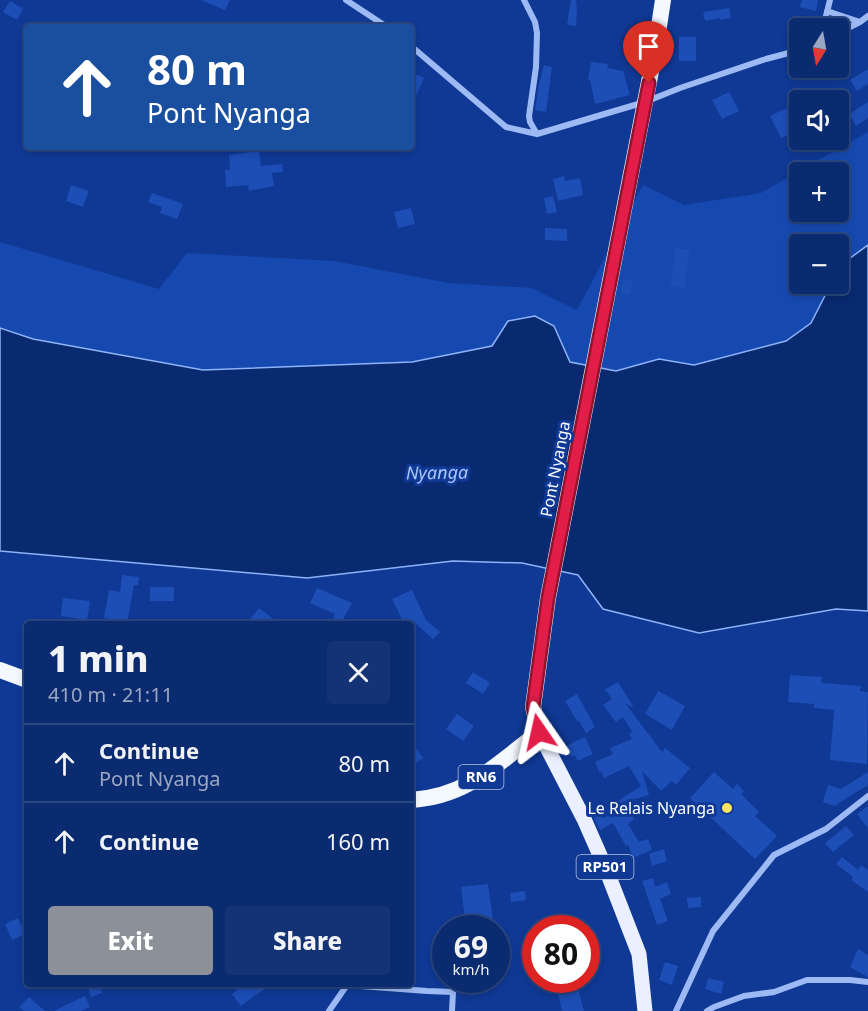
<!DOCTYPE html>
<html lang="en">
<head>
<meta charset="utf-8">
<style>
	:root { --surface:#0b2b70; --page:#143375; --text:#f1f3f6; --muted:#9aa7c3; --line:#2b4783; --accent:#8c9099 }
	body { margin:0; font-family:"Noto Sans",sans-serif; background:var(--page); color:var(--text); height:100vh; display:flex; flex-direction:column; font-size:22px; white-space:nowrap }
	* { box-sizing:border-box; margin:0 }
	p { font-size:20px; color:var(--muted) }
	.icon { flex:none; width:33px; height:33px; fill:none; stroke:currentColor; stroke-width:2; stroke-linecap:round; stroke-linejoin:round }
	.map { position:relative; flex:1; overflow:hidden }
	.panel { position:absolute; left:24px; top:621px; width:390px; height:366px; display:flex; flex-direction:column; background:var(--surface); border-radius:6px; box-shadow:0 3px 9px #0003,0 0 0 2px var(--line) }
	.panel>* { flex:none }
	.hud { position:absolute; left:24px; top:24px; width:390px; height:126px; border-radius:6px; box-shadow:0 3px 9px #0003,0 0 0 2px var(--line); background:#1a4fa0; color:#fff; overflow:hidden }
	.needle { width:39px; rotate:191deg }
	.tools { position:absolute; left:789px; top:18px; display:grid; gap:12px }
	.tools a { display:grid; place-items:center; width:60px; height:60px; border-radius:6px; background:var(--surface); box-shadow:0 3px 9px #0003,0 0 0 2px var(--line); font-size:30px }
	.speed { position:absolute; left:432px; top:915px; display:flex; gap:12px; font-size:30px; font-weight:700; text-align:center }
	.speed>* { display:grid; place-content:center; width:78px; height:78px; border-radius:50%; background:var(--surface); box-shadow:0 3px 9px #0003,0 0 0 2px var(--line); line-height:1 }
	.speed small { font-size:15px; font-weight:400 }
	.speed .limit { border:9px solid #d22; background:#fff; color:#111 }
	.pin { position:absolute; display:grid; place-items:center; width:51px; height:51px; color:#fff; margin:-62px -26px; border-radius:50% 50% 50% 0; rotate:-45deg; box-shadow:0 0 6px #0007 }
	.pin .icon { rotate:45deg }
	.me { position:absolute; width:66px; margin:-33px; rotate:349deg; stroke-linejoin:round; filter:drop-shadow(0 0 4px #0008) }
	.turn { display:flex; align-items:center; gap:21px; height:126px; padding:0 24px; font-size:27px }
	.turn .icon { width:78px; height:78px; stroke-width:2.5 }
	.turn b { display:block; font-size:42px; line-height:51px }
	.round { display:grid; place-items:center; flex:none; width:63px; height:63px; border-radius:6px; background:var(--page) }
	.head { display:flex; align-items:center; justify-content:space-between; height:102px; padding:0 24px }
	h1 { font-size:36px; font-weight:800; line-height:45px }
	.primary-button { display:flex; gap:12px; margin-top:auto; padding:12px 24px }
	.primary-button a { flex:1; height:69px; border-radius:6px; background:var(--accent); color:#fff; font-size:24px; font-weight:800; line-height:69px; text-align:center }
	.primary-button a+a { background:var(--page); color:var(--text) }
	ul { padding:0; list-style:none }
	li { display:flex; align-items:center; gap:18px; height:78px; padding:0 24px; border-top:2px solid var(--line) }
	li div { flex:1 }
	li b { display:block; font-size:22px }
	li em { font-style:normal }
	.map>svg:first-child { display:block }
</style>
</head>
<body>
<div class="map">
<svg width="868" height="1011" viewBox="0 0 868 1011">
	<rect width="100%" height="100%" fill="#0f3995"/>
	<path fill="#1649b0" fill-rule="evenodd" d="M868 132V245L842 264 839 270 838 244H800V284H831L811 323 786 341 694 365 659 359 616 371 570 362 554 326 508 321 492 346 412 362 203 370 33 339 0 328V242L159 289 187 253 334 261 448 283 531 288 577 310 643 185 684 205 761 193ZM800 172H838V212H800Z"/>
	<path fill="#092971" stroke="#8eb3f8" stroke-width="1.5" d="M868 245V611L836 609 699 633 603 609 578 575 522 563 453 561 307 578 0 551V328L33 339 203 370 412 362 492 346 508 321 535 316 554 326 570 362 616 371 659 359 694 365 786 341 811 323 831 284H838L839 270 842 264Z"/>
	<path fill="#1c4eb5" d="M201 0H230L225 10Z
		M571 0H576L577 11 576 26 567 25Z
		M802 0H818L816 11 800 7Z
		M10 1 23 9 17 20 3 12Z
		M729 8 731 18 720 20V18L705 21 703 12Z
		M679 37H696V61H679Z
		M591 62 608 64 607 68 623 71 630 95 595 104 590 80H588Z
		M544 65 552 67 546 112 535 110 539 84Z
		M868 69V84L857 91 850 80Z
		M411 72 424 78 411 107Z
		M729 92 739 111 722 119 712 100Z
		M868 102V118L856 126 849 114Z
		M791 106 800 123V129L781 138 770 116Z
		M259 151 261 166 282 164 283 172 272 173 274 186 249 191 248 185 226 187 225 170H230L229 155Z
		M564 176 565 181 580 178 583 195 558 201 553 179Z
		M71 185 89 191 83 207 66 201Z
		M152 193 183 204 177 219 160 213 162 207 148 202Z
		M553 196 557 212 547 214 544 198Z
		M411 208 415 224 398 228 394 212Z
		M545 228 567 229V241L545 240Z
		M676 248 690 250 684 289 670 286Z
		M623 279 633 281 630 295 621 293Z
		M122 575 139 577 138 585H134L127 623 104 618 109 590 120 592Z
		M150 587H174V601H150Z
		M317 588 352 603 341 623 333 619 335 614 310 603Z
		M412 590 426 620 440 632 433 639 414 622 409 624H404L392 599Z
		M63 598 90 601 87 620 61 616Z
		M259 608 280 624H246Z
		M473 672 490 683 483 694 466 683Z
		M790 675 822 677 821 683 861 686 860 691 868 692 867 764 830 760 834 710 814 708V704L788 702Z
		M618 682 634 708 625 703 662 752 665 748 690 768 676 785 672 781 661 791 642 771 649 795 617 804 616 802 641 786 629 766 604 778 601 771 599 772 595 762 613 754 610 748 632 739 629 734 632 732 623 717 616 722 603 705 612 699 607 692 604 690Z
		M658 691 685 706 672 730 645 714Z
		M577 694 595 727 586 733 579 721H577L565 701Z
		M457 714 474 726 463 741 446 729Z
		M585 737 593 754 578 761 575 755 571 757 566 746Z
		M411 741 423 758 411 766Z
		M714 772 733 789 737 784 744 791 741 794 759 812 755 816 777 836 755 859 690 798Z
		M868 772V785L834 806 823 802 828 785 841 789Z
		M624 805 634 819 628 824 639 842 648 839 652 850 633 858 628 845 626 846 613 823 600 830 592 814 599 809 604 818Z
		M868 806V828L857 814Z
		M846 826 854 835 833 852 825 843Z
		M664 849 667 861 652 866 649 854Z
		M842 857 858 870 861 865 868 870V892L851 880 853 877 836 864Z
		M653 878 655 887 667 882 671 894 660 899 668 921 657 925 642 881Z
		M488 884 494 928H466L461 887Z
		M525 891 526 900 511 902 510 893Z
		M701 897V907L688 908 687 898Z
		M18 918 25 934 12 940 5 924Z
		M858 949 868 955V977L850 967Z
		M665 962 678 966 672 985 659 980Z
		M708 978 724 982 721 994 705 989Z
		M87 984H99L102 993 91 997Z
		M234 984H273L254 996 241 1006 232 994 238 989Z
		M578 988 584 1011H562L558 993Z
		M85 996 90 1007 81 1011H54Z
		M29 997 45 1011H24L19 1007Z"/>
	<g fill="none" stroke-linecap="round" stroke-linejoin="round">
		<path stroke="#9dbaf4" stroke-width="6" d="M346 0 387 27
			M524 0 535 22 537 33 536 67 529 116 530 122 537 134
			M827 11 860 22
			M823 28 830 0
			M838 33 860 22 868 16
			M411 46 506 127 537 134 645 102 680 88 766 59 800 50
			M329 1011 347 985 427 991 453 992 452 1011
			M676 1011 713 931 774 855 826 829 868 796
			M707 1011 714 1007 744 996 774 992 807 980H850L868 982"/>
		<path stroke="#eaf0ff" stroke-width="15" d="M539 732 584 819 606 869 639 954 645 1011"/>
		<path stroke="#f4f8ff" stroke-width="16" d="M0 670 27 680
			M411 800C467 797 497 764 539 732L533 707 548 598 656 46 663 0"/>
	</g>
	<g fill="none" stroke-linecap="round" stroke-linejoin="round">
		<defs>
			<path id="route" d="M539 732 533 707 548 598 649 83"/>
		</defs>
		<use href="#route" stroke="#92132f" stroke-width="15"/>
		<use href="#route" stroke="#e11d48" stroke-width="10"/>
	</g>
	<circle fill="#ffe460" stroke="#0f3995" stroke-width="2" cx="727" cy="808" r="6"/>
	<g text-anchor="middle" stroke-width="6" stroke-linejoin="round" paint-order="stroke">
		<g fill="#0f3995" stroke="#b7c4df" stroke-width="1.5">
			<rect x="458.5" y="765" width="45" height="24" rx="4.5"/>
			<rect x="576.5" y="855" width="57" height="24" rx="4.5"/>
		</g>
		<g font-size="15" font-weight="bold" fill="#fff">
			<text x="481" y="782">RN6</text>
			<text x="605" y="872">RP501</text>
		</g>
		<g font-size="16" fill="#fff" stroke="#0f3995">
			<text transform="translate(555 469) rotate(-79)" y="6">Pont Nyanga</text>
		</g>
		<g font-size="16" fill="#fff" stroke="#0f3995" text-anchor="end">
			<text x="715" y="814">Le Relais Nyanga</text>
		</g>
		<g font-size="18" font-style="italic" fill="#a9c5fb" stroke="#0f3995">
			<text transform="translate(437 473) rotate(-1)" y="6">Nyanga</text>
		</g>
	</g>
</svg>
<div class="tools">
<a><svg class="needle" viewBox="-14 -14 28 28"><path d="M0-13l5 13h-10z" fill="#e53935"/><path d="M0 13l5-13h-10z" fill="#9aa7c3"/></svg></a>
<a><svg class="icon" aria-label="sound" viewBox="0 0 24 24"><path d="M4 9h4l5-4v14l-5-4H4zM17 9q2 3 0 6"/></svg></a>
<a>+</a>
<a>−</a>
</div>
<div class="speed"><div>69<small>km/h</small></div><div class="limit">80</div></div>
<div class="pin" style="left:649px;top:83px;background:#d93025"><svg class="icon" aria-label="arrive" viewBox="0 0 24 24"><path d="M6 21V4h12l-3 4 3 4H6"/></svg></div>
<svg class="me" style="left:539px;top:732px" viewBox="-20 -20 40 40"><path d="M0-17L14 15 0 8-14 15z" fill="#e11d48" stroke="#fff" stroke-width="4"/></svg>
<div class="hud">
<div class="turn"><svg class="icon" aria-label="ahead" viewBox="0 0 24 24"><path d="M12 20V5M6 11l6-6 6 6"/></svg><div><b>80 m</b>Pont Nyanga</div></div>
</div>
<section class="panel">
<div class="head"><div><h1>1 min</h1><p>410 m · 21:11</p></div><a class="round"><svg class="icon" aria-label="close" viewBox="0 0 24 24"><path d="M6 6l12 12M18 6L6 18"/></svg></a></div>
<ul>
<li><svg class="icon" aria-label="ahead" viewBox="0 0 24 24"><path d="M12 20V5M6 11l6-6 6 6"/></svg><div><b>Continue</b><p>Pont Nyanga</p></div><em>80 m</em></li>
<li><svg class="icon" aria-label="ahead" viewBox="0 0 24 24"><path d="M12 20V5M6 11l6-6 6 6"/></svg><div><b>Continue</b></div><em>160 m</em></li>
</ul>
<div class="primary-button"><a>Exit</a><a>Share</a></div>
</section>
</div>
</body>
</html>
